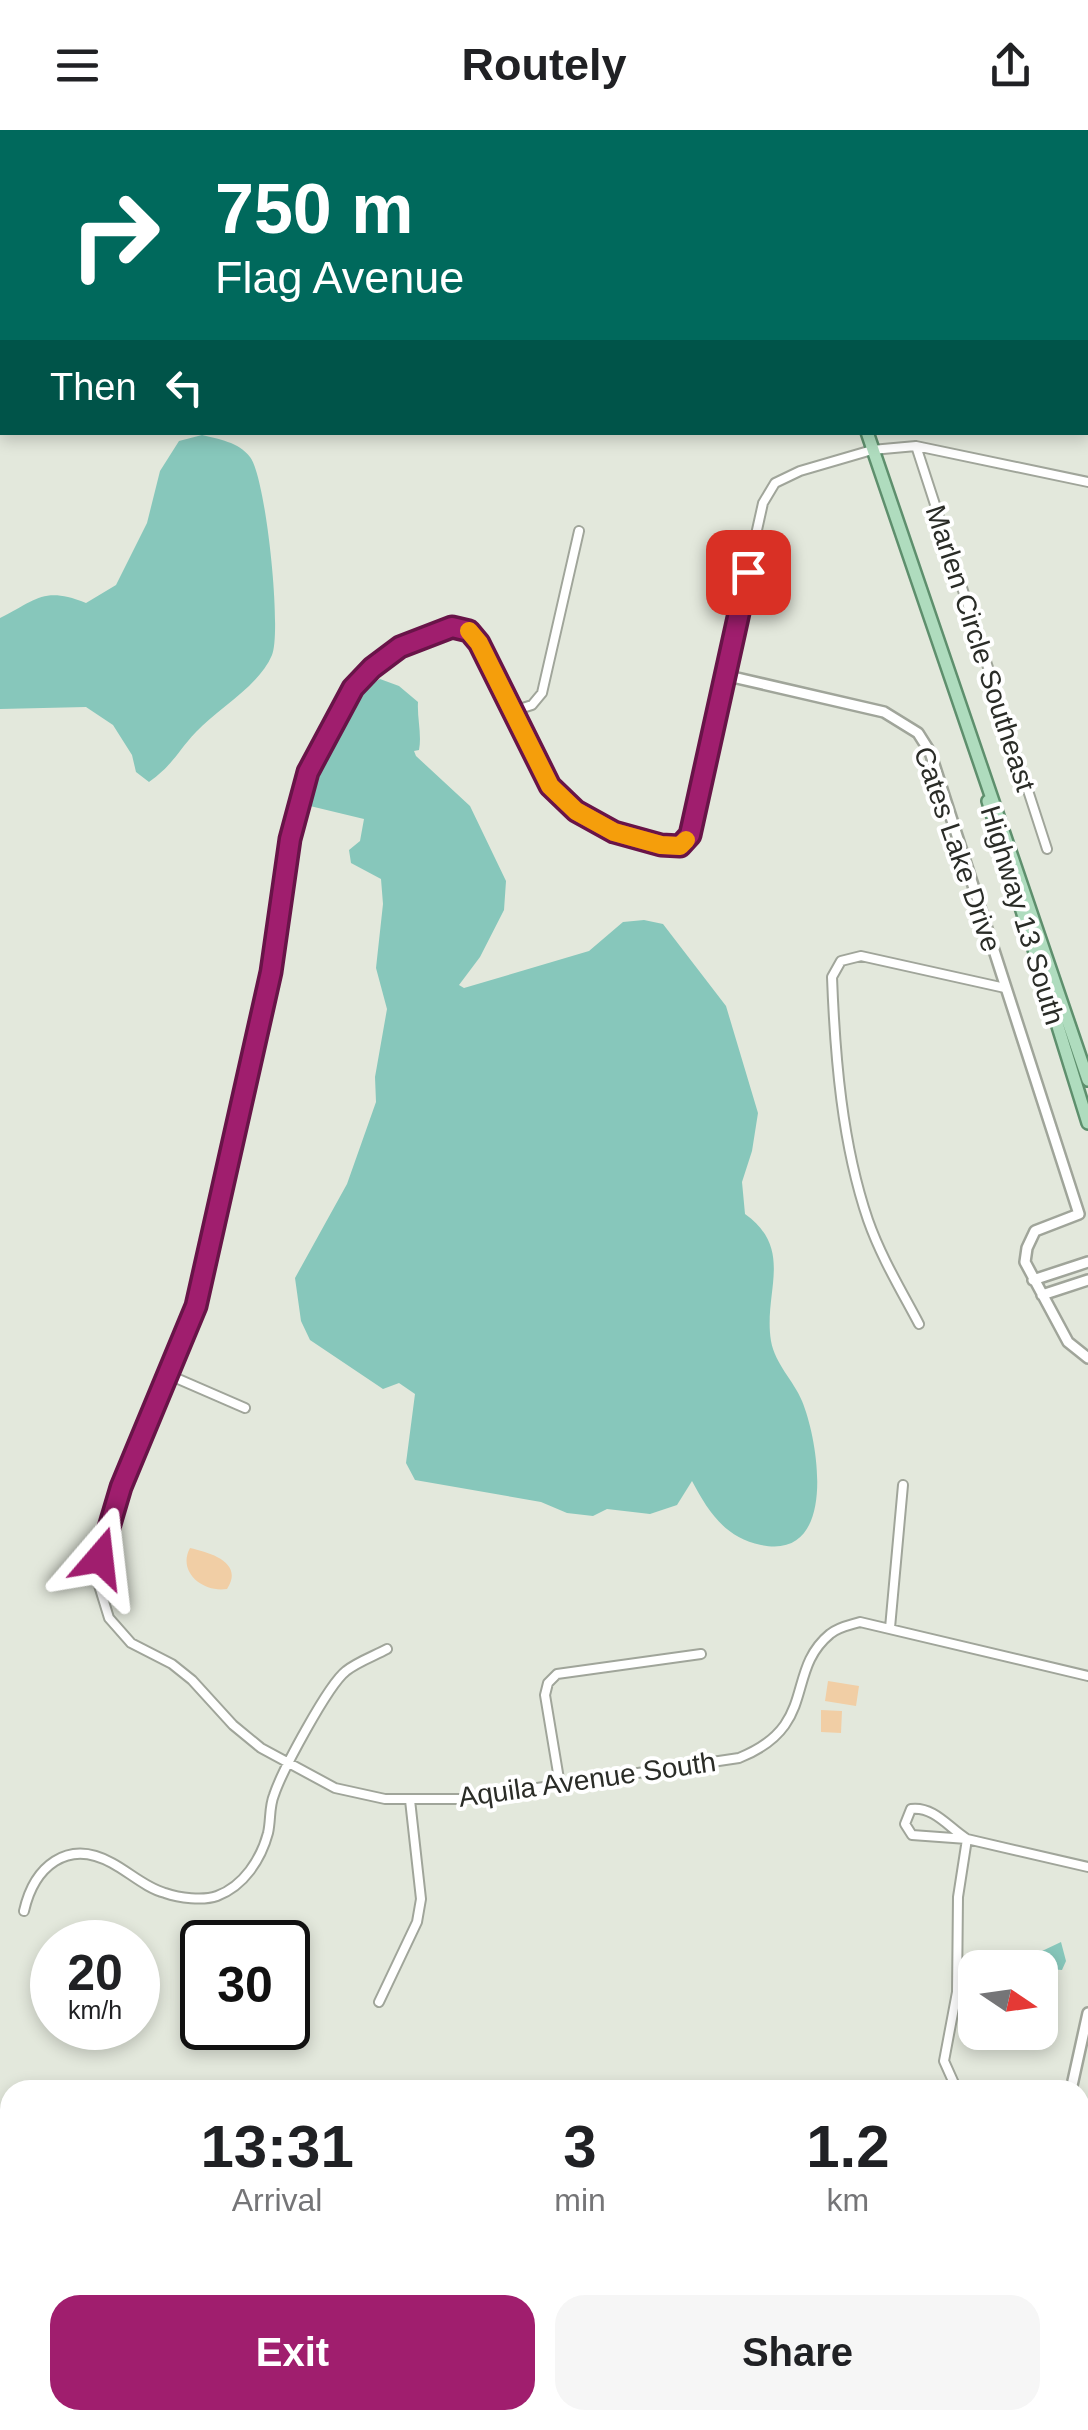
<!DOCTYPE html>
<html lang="en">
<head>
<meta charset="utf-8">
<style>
	:root { --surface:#fff; --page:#f6f6f6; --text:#202124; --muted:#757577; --accent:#a01e6e }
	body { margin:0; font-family:Arial,sans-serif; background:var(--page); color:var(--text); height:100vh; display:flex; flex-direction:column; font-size:38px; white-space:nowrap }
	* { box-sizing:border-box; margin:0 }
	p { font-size:32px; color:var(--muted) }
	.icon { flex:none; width:55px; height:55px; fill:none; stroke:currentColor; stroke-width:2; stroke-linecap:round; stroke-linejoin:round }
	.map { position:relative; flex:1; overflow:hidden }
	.details { position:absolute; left:0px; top:1950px; width:1090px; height:350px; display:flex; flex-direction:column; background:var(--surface); border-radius:30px 30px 0 0; box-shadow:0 5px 15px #0003 }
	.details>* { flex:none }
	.guide { position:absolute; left:0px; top:0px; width:1090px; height:305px; box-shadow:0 5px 15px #0003; background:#00695c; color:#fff; overflow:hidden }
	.needle { width:65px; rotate:103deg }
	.fabs { position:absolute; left:958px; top:1820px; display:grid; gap:20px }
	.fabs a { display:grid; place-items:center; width:100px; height:100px; border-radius:20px; background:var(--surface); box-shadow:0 5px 15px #0003; font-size:50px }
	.speed { position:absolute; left:30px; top:1790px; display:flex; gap:20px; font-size:50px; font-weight:700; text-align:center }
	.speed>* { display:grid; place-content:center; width:130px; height:130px; border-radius:50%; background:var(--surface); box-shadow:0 5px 15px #0003; line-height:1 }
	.speed small { font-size:25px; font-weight:400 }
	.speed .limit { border:5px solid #111; border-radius:15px; background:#fff; color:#111 }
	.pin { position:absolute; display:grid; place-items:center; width:85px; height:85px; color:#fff; margin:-42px; border-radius:20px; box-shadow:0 5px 15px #0006 }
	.me { position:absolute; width:110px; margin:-55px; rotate:17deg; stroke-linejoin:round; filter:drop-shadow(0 0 8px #0008) }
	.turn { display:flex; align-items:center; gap:35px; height:210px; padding:0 50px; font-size:45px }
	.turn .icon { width:130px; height:130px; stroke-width:2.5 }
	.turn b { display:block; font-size:70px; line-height:85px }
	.then { display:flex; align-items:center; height:95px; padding:0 50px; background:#0003; gap:20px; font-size:38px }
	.eta { display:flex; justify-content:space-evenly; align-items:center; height:170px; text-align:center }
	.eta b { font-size:60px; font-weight:800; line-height:70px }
	.cta { display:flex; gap:20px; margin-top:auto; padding:20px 50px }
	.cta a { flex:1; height:115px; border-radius:30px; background:var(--accent); color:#fff; font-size:40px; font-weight:800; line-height:115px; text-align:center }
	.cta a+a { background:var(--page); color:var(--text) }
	header { display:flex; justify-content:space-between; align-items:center; height:130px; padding:0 50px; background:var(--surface); font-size:45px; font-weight:800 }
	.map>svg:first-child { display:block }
</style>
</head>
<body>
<header><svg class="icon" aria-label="menu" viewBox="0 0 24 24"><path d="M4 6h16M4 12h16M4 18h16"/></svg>Routely<svg class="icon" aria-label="share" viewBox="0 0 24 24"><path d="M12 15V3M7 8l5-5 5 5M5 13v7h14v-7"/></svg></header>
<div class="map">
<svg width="1088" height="2300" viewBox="0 0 1088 2300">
	<rect width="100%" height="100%" fill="#e3e8dc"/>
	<path fill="#f1cea5" d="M190 1418C212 1423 244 1433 227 1459 203 1463 177 1442 190 1418Z
		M828 1551 859 1556 856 1576 825 1571Z
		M821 1580 842 1581 841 1603 821 1602Z
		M1080 2136 1088 2137V2300H1027L1029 2290H1080Z
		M286 2290H351L382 2297 381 2300H289Z"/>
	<path fill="#87c7bb" d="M202 305C218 309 239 312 250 327 266 347 282 501 272 525 259 556 219 578 196 602 177 622 174 634 149 652L136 642 132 625 113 595 86 577 0 579V488C37 470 43 456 86 473L116 455 147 393 160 341 179 311Z
		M380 549 399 556 418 572C417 588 422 605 419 620L414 621 416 626 470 676 506 751 504 780 480 827 459 855 464 858 589 821 623 792 644 790 663 794 726 876 758 983 752 1021 742 1052 745 1084C795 1120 763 1162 771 1211 775 1234 794 1251 802 1271 819 1312 838 1431 761 1415 725 1408 708 1381 692 1351L677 1375 650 1384 607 1379 593 1386 567 1383 541 1372 415 1350 406 1333 415 1264 399 1253 383 1259 310 1210 301 1191 295 1148 347 1054 376 972 375 947 387 879 376 838 383 774 381 749 351 733 349 720 360 711 364 689 310 676 311 659 353 573 362 560Z
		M1061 1812 1066 1831 1062 1840 1025 1837 1021 1834 1025 1820 1042 1821Z
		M107 2290H163L185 2300H62Z"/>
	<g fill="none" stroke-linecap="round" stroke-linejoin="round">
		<defs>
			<path id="minor" d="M591 0 596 2
				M1010 0V2
				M916 316 1047 719
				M1088 352 916 316 872 320 800 341 775 353 763 373 689 705 681 716C635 714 575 694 549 654 523 613 501 558 479 513L469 501 452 497 400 517 372 538 353 558 308 641 290 709 271 842 196 1176 121 1357 100 1428 97 1449 109 1488 131 1513 172 1534 192 1550 233 1595 261 1618 335 1658 385 1669H462L739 1628C819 1596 784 1542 830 1504 838 1497 850 1495 860 1492L1088 1546
				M513 581 532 575 542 563 579 401
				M919 1194C901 1160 881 1127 868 1090 842 1014 835 927 832 847L841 831 861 826 1005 858
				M169 1245 245 1278
				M890 1498 903 1355
				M560 1655 545 1565 548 1553 557 1544 701 1524
				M967 1709C949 1698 934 1676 911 1679L905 1694 912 1705 967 1709 1088 1737
				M24 1781C34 1737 67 1708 112 1733 129 1742 146 1758 165 1763 179 1768 203 1771 217 1766 244 1756 261 1729 268 1703 271 1690 269 1677 274 1665 282 1641 328 1555 346 1541 357 1532 374 1526 387 1519
				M379 1872 417 1792 421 1769 410 1670
				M957 1960 944 1931 957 1862 958 1767 967 1709
				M1080 2065 1088 2067"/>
			<path id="tertiary" d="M724 545 884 582 918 603 930 622 1079 1084 1035 1101 1027 1118 1025 1132 1068 1212 1088 1228
				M1033 1150 1088 1132
				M1042 1165 1088 1150
				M1071 1960 1088 1883
				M999 2300 1001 2290"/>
			<path id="primary" d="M766 0 767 2
				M867 302 1088 950
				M988 671 1088 993"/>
		</defs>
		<use href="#minor" stroke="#a0a59a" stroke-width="12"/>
		<use href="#tertiary" stroke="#a0a59a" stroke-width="14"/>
		<use href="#primary" stroke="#5e8f6d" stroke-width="16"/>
		<use href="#minor" stroke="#fff" stroke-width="8"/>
		<use href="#tertiary" stroke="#fff" stroke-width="9"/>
		<use href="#primary" stroke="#afdcbe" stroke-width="11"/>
	</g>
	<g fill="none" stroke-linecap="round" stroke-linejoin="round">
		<defs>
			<path id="route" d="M100 1428 121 1357 196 1176 271 842 290 709 308 642 353 558 372 538 400 517 452 497 469 501 479 513 550 656 576 681 614 702 661 715 680 716 690 705 748 442"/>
		</defs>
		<use href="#route" stroke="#681448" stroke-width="25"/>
		<use href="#route" stroke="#a01e6e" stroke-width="18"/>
		<path stroke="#f59e0b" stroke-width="18" d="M469 501 479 513 550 656 576 681 614 702 661 715 680 716 686 710"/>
	</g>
	<g text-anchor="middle" stroke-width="8" stroke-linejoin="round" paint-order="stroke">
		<g font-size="28" fill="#2a2c27" stroke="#fff">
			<text transform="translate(981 518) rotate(72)" y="10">Marlen Circle Southeast</text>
			<text transform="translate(958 719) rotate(71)" y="10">Cates Lake Drive</text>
			<text transform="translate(1023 785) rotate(73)" y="10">Highway 13 South</text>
			<text transform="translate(587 1649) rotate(-8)" y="10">Aquila Avenue South</text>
		</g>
	</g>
</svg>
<div class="fabs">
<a><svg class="needle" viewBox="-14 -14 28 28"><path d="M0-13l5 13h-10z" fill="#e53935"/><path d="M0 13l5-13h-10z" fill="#757577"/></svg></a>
</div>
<div class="speed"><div>20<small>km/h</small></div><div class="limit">30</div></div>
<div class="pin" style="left:748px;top:442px;background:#d93025"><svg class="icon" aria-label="arrive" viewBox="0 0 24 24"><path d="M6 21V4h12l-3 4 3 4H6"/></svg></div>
<svg class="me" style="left:100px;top:1428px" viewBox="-20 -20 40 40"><path d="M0-17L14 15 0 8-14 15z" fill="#a01e6e" stroke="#fff" stroke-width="4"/></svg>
<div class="guide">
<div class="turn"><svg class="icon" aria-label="right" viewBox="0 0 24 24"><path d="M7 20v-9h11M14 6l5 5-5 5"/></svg><div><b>750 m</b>Flag Avenue</div></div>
<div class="then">Then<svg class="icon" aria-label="left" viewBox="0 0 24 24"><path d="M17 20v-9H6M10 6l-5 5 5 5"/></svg></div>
</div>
<section class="details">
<div class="eta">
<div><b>13:31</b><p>Arrival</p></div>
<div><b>3</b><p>min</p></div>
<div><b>1.2</b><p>km</p></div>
</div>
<div class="cta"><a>Exit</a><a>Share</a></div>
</section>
</div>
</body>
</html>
